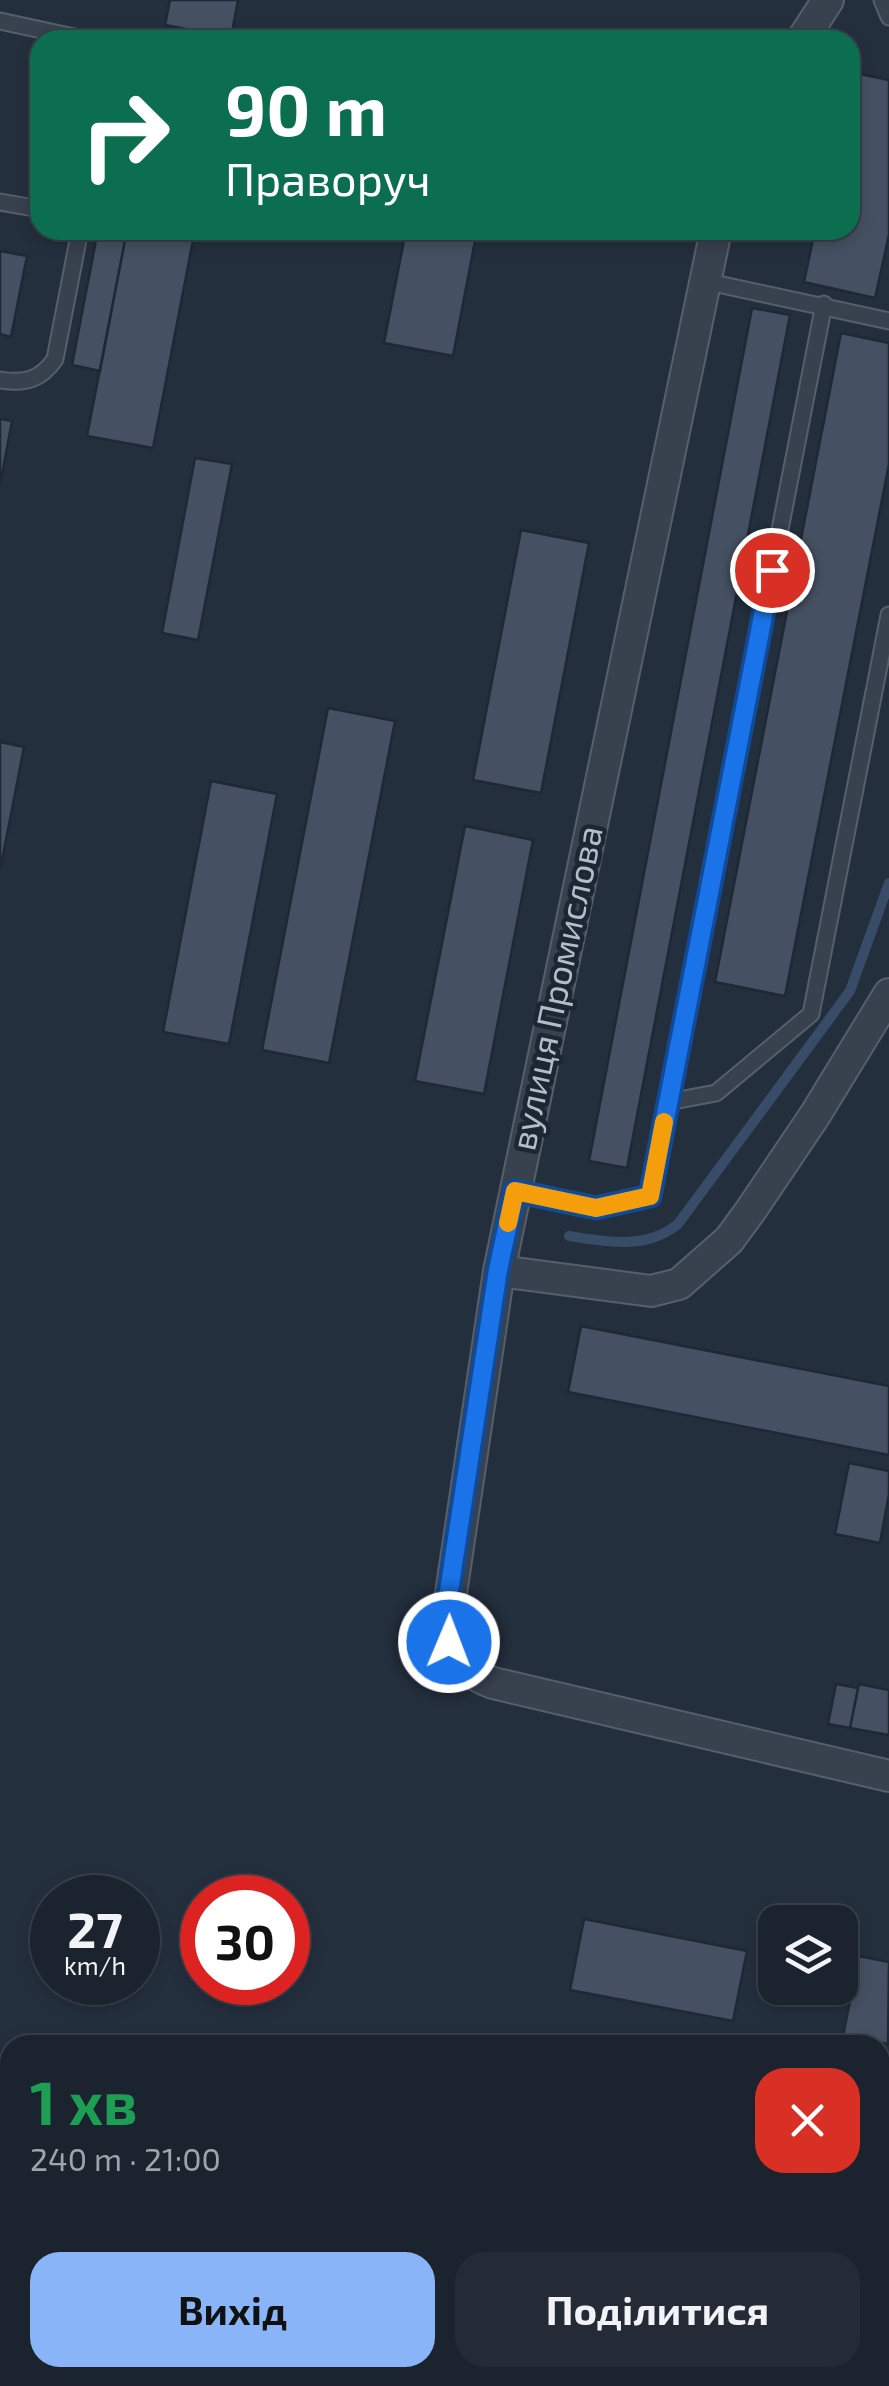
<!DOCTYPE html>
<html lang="uk">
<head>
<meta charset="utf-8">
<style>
	:root { --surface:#1b232e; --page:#242b36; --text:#f1f3f6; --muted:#a0a4aa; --line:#39404a; --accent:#8ab4f8 }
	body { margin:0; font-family:"Exo 2",sans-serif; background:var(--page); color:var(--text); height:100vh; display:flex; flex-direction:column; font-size:38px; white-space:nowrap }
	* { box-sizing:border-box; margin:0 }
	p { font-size:32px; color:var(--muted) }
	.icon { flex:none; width:55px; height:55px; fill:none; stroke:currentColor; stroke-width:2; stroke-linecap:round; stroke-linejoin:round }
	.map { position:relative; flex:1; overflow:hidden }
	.sheet { position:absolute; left:0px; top:2035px; width:890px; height:352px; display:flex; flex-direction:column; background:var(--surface); border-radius:30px 30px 0 0; box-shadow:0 5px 15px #0003,0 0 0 2px var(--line) }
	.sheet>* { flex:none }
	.guide { position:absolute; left:30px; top:30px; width:830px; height:210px; border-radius:30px; box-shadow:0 5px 15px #0003,0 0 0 2px var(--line); background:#0b6e4f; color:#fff; overflow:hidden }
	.buttons { position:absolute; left:758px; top:1905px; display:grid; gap:20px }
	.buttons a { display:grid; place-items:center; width:100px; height:100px; border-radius:20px; background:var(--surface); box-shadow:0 5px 15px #0003,0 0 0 2px var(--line); font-size:50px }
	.speed { position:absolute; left:30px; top:1875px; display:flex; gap:20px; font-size:50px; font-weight:700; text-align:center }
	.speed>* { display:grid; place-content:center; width:130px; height:130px; border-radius:50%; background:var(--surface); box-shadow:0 5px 15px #0003,0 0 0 2px var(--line); line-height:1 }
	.speed small { font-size:25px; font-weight:400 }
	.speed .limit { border:15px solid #d22; background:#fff; color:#111 }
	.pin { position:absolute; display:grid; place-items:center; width:85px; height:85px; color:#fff; margin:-42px; border:5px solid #fff; border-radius:50%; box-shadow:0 2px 10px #0007 }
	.me { position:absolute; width:110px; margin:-55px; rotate:1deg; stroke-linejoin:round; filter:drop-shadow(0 0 8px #0008) }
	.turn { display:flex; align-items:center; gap:35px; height:210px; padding:0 30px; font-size:45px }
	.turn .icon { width:130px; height:130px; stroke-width:2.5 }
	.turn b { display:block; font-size:70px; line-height:85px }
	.round { display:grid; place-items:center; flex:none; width:105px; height:105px; border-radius:30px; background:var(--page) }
	.summary { display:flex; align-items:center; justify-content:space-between; height:170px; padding:0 30px }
	h1 { font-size:60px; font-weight:700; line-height:75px; color:#1e9e55 }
	.primary-button { display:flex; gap:20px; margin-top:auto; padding:20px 30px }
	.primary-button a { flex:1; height:115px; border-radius:30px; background:var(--accent); color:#111; font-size:40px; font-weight:700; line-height:115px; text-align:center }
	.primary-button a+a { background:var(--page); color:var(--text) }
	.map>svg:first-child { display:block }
</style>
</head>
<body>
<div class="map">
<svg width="889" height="2386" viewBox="0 0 889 2386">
	<rect width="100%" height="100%" fill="#242f3e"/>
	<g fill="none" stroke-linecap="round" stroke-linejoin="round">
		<path stroke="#394c67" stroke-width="10" d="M569 1236C608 1242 646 1250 678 1224L850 991 889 883"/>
	</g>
	<path fill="#455162" stroke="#1f2835" stroke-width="2.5" d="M170 0H238L231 38 165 25Z
		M850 72 889 80V235L875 298 804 282 815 230H850Z
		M98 230H127L100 371 72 365Z
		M127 230H195L153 448 87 436Z
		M406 230 475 241 453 356 384 343Z
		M0 251 27 256 11 337 0 334Z
		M752 308 790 315 627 1168 589 1161Z
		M841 333 889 343V464L785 996 715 982Z
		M0 419 12 421 0 485Z
		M195 458 232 464 198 640 162 633Z
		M521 530 589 543 541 793 473 780Z
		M328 708 395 721 329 1063 262 1050Z
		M0 742 24 747 0 871Z
		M211 781 277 794 229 1044 163 1032Z
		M465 826 533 840 484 1094 415 1081Z
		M581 1326 889 1386V1455L568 1392Z
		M849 1463 889 1471V1494L880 1543 835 1534Z
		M836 1684 858 1688 850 1728 828 1724Z
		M859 1684 889 1690V1735L850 1728Z
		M584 1919 747 1951 733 2021 570 1990Z
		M859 1956 889 1962 888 2044 843 2036Z
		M422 2378H462L460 2386H420Z"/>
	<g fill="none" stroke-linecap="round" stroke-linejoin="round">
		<defs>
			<path id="service" d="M882 0 889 17
				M0 21 88 40
				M0 202 40 209
				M704 281 889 321
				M0 380C24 384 41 380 55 359L80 230
				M668 1102 716 1093 811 1014 889 615
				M515 1191 596 1208 650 1196 824 304
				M0 2192 10 2193
				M5 2386 10 2359
				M101 2386 103 2378"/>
			<path id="minor" d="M802 40 828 0
				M716 230 499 1271 446 1627C451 1656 465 1673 493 1683L889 1776
				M499 1271 651 1291 679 1284 729 1240 751 1210 815 1115 889 994"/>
		</defs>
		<use href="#service" stroke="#565f6c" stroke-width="19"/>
		<use href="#minor" stroke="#565f6c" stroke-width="34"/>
		<use href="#service" stroke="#38414e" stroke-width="15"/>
		<use href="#minor" stroke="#38414e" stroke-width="30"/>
	</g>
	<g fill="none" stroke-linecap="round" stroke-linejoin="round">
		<defs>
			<path id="route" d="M449 1642 446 1611 498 1270 515 1191 596 1208 650 1196 772 570"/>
		</defs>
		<use href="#route" stroke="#114b97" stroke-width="25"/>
		<use href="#route" stroke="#1a73e8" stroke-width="18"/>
		<path stroke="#f59e0b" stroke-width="18" d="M508 1223 515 1191 596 1208 650 1196 664 1122"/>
	</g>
	<g text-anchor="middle" stroke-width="9" stroke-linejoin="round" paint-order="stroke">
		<g font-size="35" fill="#b4bcc9" stroke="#1d2633">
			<text transform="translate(557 988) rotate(-78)" y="12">вулиця Промислова</text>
		</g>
	</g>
</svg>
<div class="buttons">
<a><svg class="icon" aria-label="layers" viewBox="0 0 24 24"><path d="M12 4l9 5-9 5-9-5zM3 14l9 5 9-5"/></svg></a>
</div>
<div class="speed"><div>27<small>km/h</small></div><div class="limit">30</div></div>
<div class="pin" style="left:772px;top:570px;background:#d93025"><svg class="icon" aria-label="arrive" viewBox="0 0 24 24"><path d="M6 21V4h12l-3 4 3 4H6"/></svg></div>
<svg class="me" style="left:449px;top:1642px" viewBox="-20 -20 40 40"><circle r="17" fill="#1a73e8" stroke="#fff" stroke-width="3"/><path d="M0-11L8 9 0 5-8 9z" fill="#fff"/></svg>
<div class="guide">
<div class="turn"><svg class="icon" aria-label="right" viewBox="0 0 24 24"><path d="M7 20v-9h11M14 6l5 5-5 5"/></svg><div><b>90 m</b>Праворуч</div></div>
</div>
<section class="sheet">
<div class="summary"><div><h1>1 хв</h1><p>240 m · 21:00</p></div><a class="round" style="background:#d93025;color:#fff"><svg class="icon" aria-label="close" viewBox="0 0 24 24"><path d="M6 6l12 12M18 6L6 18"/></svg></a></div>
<div class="primary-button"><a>Вихід</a><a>Поділитися</a></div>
</section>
</div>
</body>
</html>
